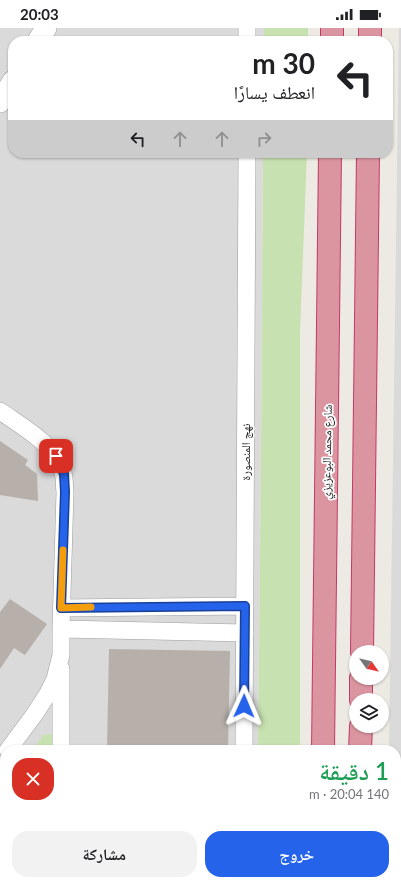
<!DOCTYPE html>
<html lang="ar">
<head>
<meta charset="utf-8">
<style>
	:root { --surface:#fff; --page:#f2f2f2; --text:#202124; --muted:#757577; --accent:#2563eb }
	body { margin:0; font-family:Lato,"Noto Naskh Arabic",sans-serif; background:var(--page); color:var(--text); direction:rtl; height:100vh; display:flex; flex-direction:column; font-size:15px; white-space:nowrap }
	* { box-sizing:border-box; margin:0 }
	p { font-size:13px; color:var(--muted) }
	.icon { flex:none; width:22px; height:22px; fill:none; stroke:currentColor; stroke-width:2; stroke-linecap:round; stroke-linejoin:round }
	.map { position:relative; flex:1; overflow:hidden; direction:ltr }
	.sheet { position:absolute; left:0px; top:717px; width:401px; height:140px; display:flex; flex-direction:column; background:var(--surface); border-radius:16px 16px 0 0; box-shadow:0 1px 3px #0004; direction:rtl }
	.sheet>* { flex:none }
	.banner { position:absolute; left:8px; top:8px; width:385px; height:122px; border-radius:16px; box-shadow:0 1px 3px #0004; direction:rtl; background:#fff; color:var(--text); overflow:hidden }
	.needle { width:26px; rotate:124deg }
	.controls { position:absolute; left:349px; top:617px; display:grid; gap:8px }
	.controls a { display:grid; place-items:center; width:40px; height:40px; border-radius:50%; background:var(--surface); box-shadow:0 1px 3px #0004; font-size:20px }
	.pin { position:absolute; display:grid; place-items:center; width:34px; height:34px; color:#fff; margin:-17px; border-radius:8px; box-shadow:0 2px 6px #0006 }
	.me { position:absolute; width:44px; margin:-22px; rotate:1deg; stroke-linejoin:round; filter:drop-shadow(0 0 3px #0008) }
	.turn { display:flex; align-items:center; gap:14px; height:84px; padding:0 12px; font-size:18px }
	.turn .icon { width:52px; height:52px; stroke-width:2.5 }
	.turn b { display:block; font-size:28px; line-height:34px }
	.lanes { display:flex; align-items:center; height:38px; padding:0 12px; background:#0003; justify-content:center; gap:20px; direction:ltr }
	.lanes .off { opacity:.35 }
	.round { display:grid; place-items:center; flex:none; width:42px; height:42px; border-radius:16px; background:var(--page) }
	.overview { display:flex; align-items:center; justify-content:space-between; height:68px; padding:0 12px }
	h1 { font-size:24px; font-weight:600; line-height:30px; color:#1e9e55 }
	.primary-button { display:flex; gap:8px; margin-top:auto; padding:8px 12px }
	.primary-button a { flex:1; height:46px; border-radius:16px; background:var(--accent); color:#fff; font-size:16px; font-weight:600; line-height:46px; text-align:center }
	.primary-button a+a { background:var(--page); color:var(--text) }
	.status { display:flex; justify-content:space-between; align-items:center; height:28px; padding:0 20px; background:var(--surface); direction:ltr }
	.status svg { height:11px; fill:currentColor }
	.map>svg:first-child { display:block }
</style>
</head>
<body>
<div class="status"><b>20:03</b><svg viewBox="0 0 49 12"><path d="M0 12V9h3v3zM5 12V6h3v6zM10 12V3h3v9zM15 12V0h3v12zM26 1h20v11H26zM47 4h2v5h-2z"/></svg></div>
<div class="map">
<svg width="401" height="857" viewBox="0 0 401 857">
	<rect width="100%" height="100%" fill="#edeae4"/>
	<path fill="#dbdada" d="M0 0H264V13H13V125H263L261 434 258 722H5V852H256V857H0Z
		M399 0H401V857H387V852H396V722H389Z"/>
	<path fill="#c8e1b0" d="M264 0H308V13H264Z
		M263 125H307L300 305V722H258L261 434Z
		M55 706V722H33L43 707Z
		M5 764V852H151V857H0V771Z
		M255 852H300V857H255Z"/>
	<path fill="#b6afaa" d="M0 413 28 432 25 437 37 446 38 473 0 467Z
		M10 571 47 596 25 627 14 620 0 641V584Z
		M109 621 230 623 228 722H107Z"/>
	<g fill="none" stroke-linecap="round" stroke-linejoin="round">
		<defs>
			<path id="minor" d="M247 13V0
				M0 383C24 400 55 416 63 445 65 451 64 458 65 464L61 601V627L55 651 47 667 34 687 8 722
				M61 580 245 578
				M61 601 245 605
				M61 641V722
				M244 722 247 125
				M242 857 243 852"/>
			<path id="tertiary" d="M38 13 46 0
				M0 74 13 53"/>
			<path id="motorway" d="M332 13V0
				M370 13V0
				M362 624 368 125
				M361 672V650
				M323 722 330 125
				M360 722 361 698
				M321 857V852
				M359 857V852"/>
		</defs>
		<use href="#minor" stroke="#9e9e9e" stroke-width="18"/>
		<use href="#tertiary" stroke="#9e9e9e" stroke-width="22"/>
		<use href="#motorway" stroke="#c33967" stroke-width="24"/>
		<use href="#minor" stroke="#fff" stroke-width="17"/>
		<use href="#tertiary" stroke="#fff" stroke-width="21"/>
		<use href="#motorway" stroke="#db95a1" stroke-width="22"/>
	</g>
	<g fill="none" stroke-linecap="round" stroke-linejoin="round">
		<defs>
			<path id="route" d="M56 428 64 446 65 464 61 580 245 578 244 678"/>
		</defs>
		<use href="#route" stroke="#184099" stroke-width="10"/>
		<use href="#route" stroke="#2563eb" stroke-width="7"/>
		<path stroke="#f59e0b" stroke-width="7" d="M63 522 61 580 91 579"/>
	</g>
	<g text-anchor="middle" stroke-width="3.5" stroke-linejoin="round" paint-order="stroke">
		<g font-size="12" fill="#1d1d1d" stroke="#fff">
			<text transform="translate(246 424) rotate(-90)" y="4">نهج المنصورة</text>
			<text transform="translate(327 424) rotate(-89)" y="4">شارع محمد البوعزيزي</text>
		</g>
	</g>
</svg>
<div class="controls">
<a><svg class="needle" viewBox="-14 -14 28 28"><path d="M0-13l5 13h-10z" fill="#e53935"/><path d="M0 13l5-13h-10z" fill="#757577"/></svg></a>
<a><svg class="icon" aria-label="layers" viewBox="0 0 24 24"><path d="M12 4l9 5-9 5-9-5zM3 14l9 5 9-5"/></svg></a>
</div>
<div class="pin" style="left:56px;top:428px;background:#d93025"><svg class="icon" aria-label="arrive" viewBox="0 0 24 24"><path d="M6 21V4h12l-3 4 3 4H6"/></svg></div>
<svg class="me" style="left:244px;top:678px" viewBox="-20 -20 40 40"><path d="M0-17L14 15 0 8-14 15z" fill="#2563eb" stroke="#fff" stroke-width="4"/></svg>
<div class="banner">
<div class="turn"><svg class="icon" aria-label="left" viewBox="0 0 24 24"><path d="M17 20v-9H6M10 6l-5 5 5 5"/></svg><div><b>30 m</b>انعطف يسارًا</div></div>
<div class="lanes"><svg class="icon" aria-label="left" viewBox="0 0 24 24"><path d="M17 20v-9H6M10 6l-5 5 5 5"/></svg><svg class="icon off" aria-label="ahead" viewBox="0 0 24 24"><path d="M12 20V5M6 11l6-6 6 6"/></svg><svg class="icon off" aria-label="ahead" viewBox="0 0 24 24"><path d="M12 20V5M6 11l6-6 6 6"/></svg><svg class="icon off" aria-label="right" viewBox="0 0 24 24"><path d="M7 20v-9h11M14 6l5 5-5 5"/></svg></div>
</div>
<section class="sheet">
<div class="overview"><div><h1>1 دقيقة</h1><p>140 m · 20:04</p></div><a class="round" style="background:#d93025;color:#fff"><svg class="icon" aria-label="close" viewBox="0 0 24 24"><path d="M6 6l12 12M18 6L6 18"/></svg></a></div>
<div class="primary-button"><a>خروج</a><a>مشاركة</a></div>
</section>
</div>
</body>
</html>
